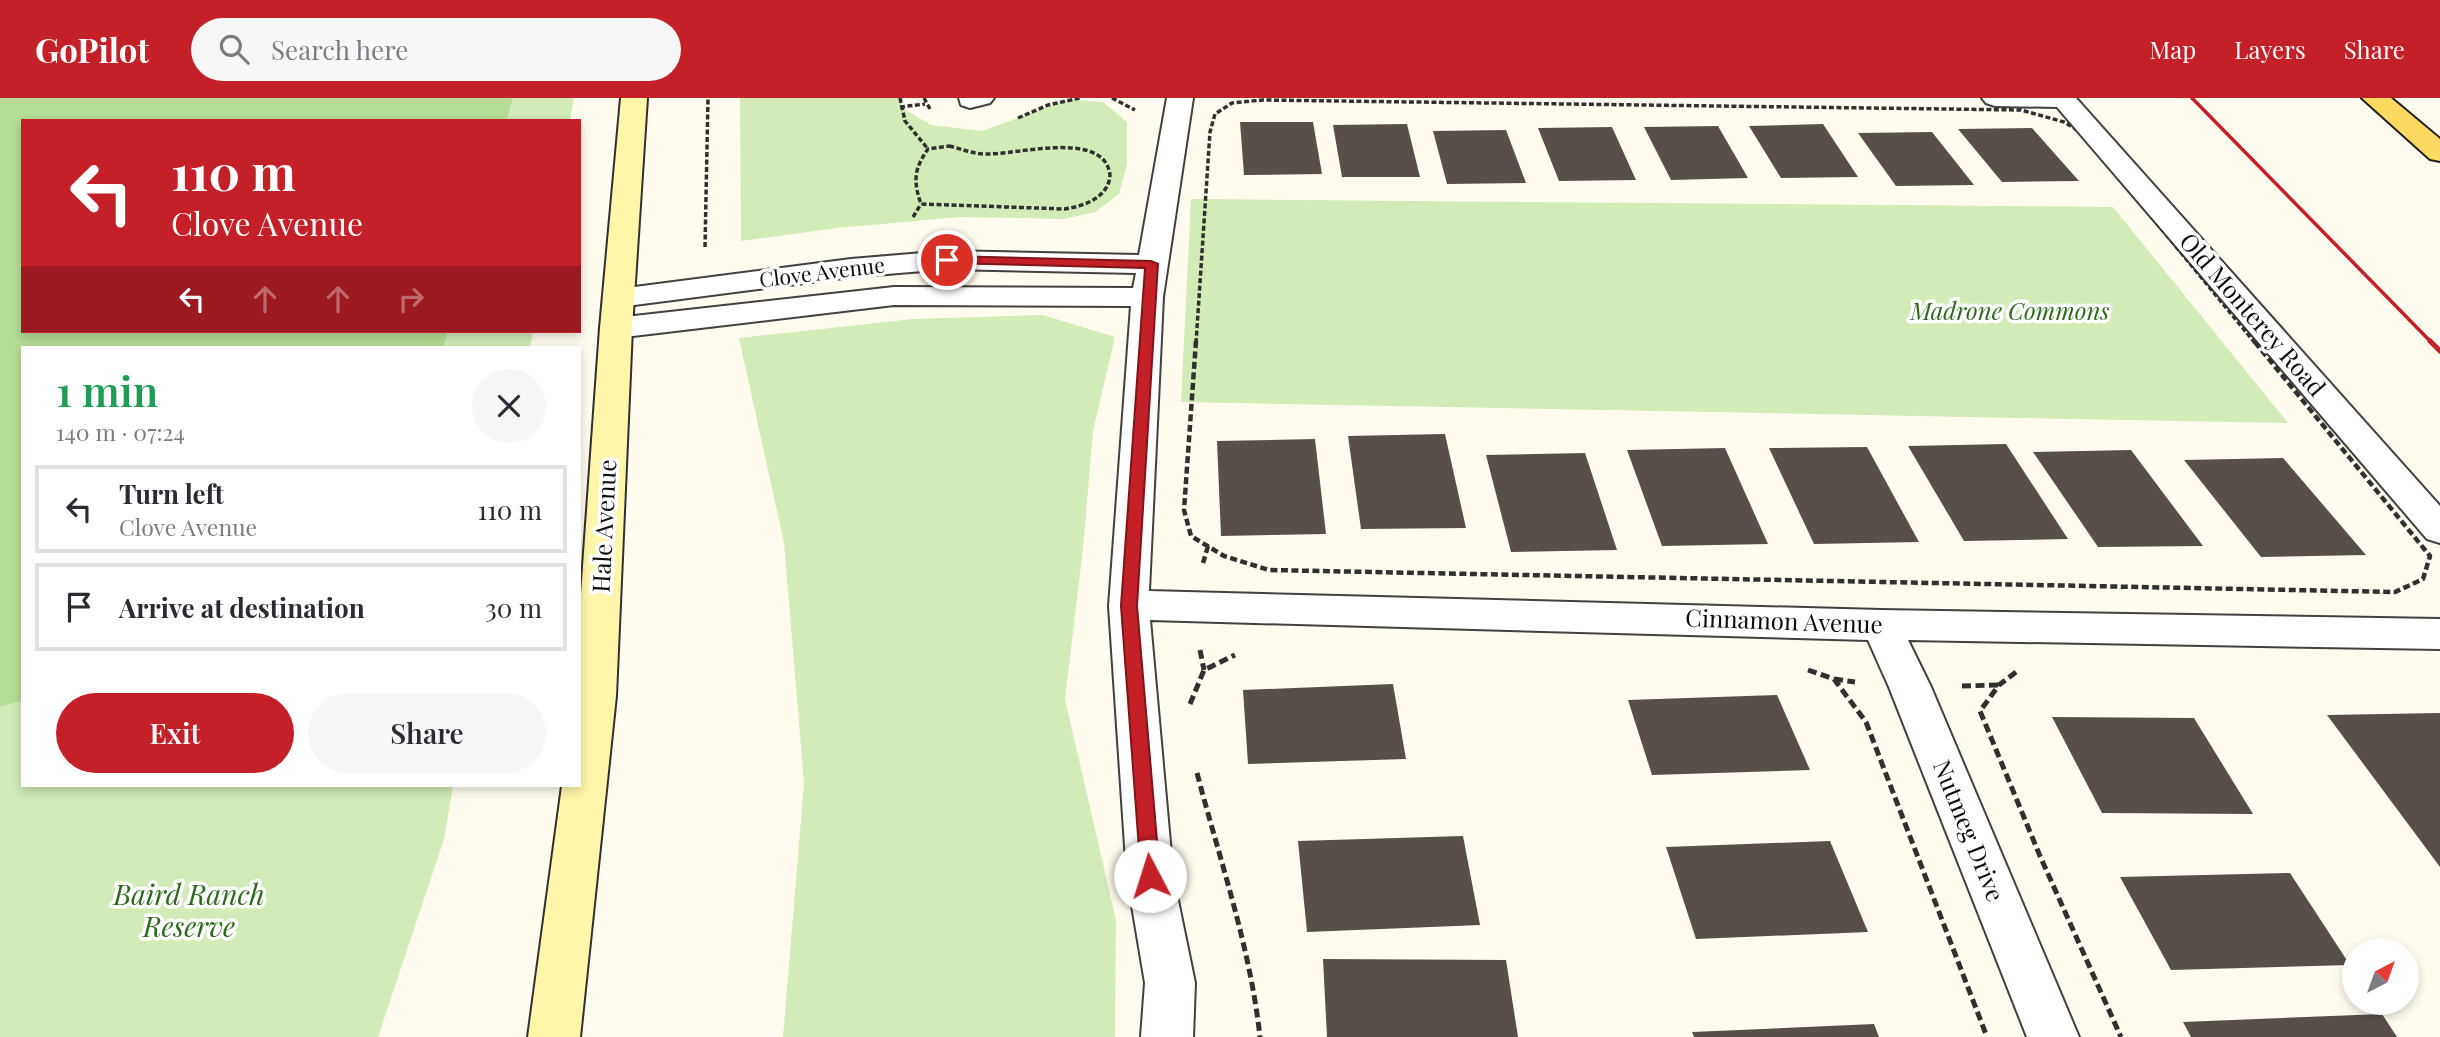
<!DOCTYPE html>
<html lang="en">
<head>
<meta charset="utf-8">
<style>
	:root { --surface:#fff; --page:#f7f7f7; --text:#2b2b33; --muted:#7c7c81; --line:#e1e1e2; --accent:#c42027 }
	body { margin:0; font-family:"Playfair Display",serif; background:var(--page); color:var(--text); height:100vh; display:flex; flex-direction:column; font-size:26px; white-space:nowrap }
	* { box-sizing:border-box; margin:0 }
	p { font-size:23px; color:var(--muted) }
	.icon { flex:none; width:38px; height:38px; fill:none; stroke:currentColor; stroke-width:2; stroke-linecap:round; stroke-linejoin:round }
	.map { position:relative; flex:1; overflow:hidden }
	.sheet { position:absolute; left:21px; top:248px; width:560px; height:441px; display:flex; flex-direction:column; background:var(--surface); border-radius:0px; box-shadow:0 4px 10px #0003 }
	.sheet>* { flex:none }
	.banner { position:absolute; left:21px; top:21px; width:560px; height:214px; border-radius:0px; box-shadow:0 4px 10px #0003; background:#c42027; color:#fff; overflow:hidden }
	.needle { width:46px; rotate:41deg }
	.fabs { position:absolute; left:2342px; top:840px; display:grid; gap:14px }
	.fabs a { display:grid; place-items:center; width:77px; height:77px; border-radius:50%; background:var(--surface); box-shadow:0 4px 10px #0003; font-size:35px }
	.pin { position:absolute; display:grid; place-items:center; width:60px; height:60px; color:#fff; margin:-30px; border:4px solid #fff; border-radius:50%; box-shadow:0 2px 7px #0007 }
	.me { position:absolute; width:77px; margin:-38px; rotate:355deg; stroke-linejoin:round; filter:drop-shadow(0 0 5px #0008) }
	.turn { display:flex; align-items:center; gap:24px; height:147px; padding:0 35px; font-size:32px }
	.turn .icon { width:91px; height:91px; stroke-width:2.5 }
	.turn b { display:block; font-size:49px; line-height:60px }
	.lanes { display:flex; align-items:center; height:66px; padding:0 35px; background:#0003; justify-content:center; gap:35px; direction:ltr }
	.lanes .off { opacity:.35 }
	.round { display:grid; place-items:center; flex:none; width:74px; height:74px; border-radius:37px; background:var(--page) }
	.summary { display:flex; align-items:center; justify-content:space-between; height:119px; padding:0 35px }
	h1 { font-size:42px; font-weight:600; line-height:52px; color:#1e9e55 }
	.button { display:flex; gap:14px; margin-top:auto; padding:14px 35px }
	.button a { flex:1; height:80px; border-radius:42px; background:var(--accent); color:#fff; font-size:28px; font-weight:600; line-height:80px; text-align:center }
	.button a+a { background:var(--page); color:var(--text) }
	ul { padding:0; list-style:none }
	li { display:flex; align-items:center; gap:21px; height:88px; margin:0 14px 10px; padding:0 21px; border:4px solid var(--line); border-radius:0px }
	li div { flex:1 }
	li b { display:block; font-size:26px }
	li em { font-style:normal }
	header { display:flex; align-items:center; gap:42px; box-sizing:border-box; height:98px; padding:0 35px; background:var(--accent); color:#fff }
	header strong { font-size:33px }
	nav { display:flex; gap:38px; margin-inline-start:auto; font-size:24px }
	.search { width:490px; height:63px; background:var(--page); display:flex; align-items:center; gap:18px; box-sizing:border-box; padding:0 24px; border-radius:38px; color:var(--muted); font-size:26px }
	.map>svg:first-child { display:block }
</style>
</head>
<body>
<header>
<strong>GoPilot</strong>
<div class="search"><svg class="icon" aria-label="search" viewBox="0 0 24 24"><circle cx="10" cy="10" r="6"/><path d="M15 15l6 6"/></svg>Search here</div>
<nav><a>Map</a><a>Layers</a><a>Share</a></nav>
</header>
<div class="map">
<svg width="2440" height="939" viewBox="0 0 2440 939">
	<rect width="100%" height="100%" fill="#fffcef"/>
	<path fill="#d2ebb7" d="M0 0H574L570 23H23V233H533L530 250H23V688H453L444 741 378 939H0Z
		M740 0H903L900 9 931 27 982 33 1070 1 1103 4 1127 24V66L1119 96 1095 114 1064 121 960 119 837 130 741 143Z
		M1191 101 2113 109 2288 325 1181 304Z
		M1043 217 1115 239 1093 333 1083 451 1065 601 1116 822 1115 939H783L804 685 784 445 739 240 913 221Z"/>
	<path fill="#b5dd95" d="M0 0H513L506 23H23V233H448L443 250H23V603L0 608Z"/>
	<path fill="#574f4a" d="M1240 24H1313L1322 76 1244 77Z
		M1407 26 1420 79H1342L1333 27Z
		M1823 26 1858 79 1781 80 1749 28Z
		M1718 28 1748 80 1671 82 1644 29Z
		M1612 29 1636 82 1559 83 1538 30Z
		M2032 30 2079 83 2002 84 1958 31Z
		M1506 32 1526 85 1447 86 1433 33Z
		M1932 34 1974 87 1896 88 1858 35Z
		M1445 336 1466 430 1361 431 1348 338Z
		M1315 341 1326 436 1221 438 1217 343Z
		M2006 346 2068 441 1964 443 1908 348Z
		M1867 349 1919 444 1814 446 1769 350Z
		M1725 350 1768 446 1662 448 1627 352Z
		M2131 352 2203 448 2098 449 2033 354Z
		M1585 355 1617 452 1511 454 1486 357Z
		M2283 360 2366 457 2261 459 2184 362Z
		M1393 586 1406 661 1248 666 1243 592Z
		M1777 597 1810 672 1652 677 1628 602Z
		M2440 615V769L2327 617Z
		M2052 619 2194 620 2253 716 2102 715Z
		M1463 738 1480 827 1307 834 1298 743Z
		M1830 743 1868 834 1696 841 1666 749Z
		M2290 775 2350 867 2171 872 2120 779Z
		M1323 861 1506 862 1518 939H1327Z
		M2382 916 2397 939H2191L2183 924Z
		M1874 926 1879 939H1694L1692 934Z"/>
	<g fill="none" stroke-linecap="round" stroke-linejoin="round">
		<defs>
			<path id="street" d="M959 0H994L990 5 970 10 961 7Z
				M1167 0H1193L1163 199 1149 493 1881 512 2440 521V551L1908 542 1931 589 2079 939H2027L1889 589 1868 542 1150 522 1173 778 1195 885 1193 939H1141L1145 885 1127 778 1109 508 1131 208 894 207 616 240 605 237 600 230 605 223 616 220 894 189 1133 190 1136 175 947 171 851 179 619 209 608 207 603 200 608 193 619 191 851 161 947 153 1139 157Z
				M1982 0H2076L2440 408V445L2427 441 2057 9 1995 8 1986 5Z"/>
			<path id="secondary" d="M621 0H647L632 230 616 598 580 939H528L562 688H579V524L600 230Z"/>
			<path id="primary" d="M2362 0H2391L2440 41V63L2430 61Z"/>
		</defs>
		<use href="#street" stroke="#414141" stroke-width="4"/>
		<use href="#secondary" stroke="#303030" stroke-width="4"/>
		<use href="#primary" stroke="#1f1f1f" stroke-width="4"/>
		<path stroke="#303030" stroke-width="3.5" stroke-dasharray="5 2.5" stroke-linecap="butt" d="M900 0 905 23 928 51
			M924 0 930 11
			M1112 0 1135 12
			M900 9 925 6
			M1018 20 1048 7 1080 0
			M949 48C962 51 973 56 986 56 1015 57 1098 33 1109 72 1112 81 1107 91 1100 97 1091 105 1078 109 1065 111L921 106C913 83 914 71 928 51Z
			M913 119 921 106
			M705 149 708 0
			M1196 245 1210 34 1215 16 1232 5 1263 2 2021 12 2064 24 2083 35 2255 245"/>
		<path stroke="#303030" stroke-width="4.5" stroke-dasharray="7 3.5" stroke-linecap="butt" d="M1196 243 1184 412 1191 438 1224 458 1269 472 2395 494 2423 481 2430 458 2254 243
			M1203 465 1208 448"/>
		<path stroke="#303030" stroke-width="5" stroke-dasharray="9 4.5" stroke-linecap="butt" d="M1200 552 1204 572
			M1808 572 1834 581 1866 624 1987 939
			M2016 574 1999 587 1980 613 2040 758 2121 939
			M1834 581 1855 584
			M1962 588 1998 587
			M1190 606 1204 572 1235 557
			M1197 675C1220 763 1250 848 1260 939"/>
		<use href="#street" fill="#fff" fill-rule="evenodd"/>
		<use href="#secondary" fill="#fff6aa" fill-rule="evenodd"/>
		<use href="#primary" fill="#fdd961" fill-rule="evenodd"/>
		<path stroke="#c42027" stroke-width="3.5" d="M2192 0 2432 245"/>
		<path stroke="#c42027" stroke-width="5" d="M2430 243 2440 253"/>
	</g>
	<path fill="#c42027" stroke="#7f1519" stroke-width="2" d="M947 158 1151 163 1158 166 1137 508 1160 778 1157 784 1150 786 1143 784 1141 778 1121 508 1145 170 942 165 941 162Z"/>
	<g text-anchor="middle" stroke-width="7" stroke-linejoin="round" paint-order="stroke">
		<g font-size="21" fill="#0e0e0e" stroke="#fff">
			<text transform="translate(822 175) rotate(-7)" y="7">Clove Avenue</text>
		</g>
		<g font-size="24" font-style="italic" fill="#2b691b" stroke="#fff">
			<text x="2010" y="222">Madrone Commons</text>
		</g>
		<g font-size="24" fill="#0e0e0e" stroke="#fff">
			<text transform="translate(2252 217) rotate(49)" y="8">Old Monterey Road</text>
			<text transform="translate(605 428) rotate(-87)" y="8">Hale Avenue</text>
			<text transform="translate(1784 524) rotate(2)" y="8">Cinnamon Avenue</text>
			<text transform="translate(1968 733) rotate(68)" y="8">Nutmeg Drive</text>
		</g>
		<g font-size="28" font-style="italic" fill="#2b691b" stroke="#fff">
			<text x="189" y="807">Baird Ranch<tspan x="189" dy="32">Reserve</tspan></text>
		</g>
	</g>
</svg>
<div class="fabs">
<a><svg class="needle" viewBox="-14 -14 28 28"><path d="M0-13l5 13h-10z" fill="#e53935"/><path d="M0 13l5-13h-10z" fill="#7c7c81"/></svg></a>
</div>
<div class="pin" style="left:947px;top:162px;background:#d93025"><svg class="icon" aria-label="arrive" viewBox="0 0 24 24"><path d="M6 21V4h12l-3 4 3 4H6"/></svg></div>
<svg class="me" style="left:1150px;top:778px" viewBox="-20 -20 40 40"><circle r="19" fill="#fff"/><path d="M0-13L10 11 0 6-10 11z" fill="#c42027"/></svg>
<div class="banner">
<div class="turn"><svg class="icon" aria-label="left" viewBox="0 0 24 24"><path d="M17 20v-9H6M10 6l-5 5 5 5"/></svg><div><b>110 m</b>Clove Avenue</div></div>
<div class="lanes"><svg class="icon" aria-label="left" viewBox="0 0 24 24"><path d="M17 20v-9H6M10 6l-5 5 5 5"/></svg><svg class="icon off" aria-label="ahead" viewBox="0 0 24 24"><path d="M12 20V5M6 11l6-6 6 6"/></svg><svg class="icon off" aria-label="ahead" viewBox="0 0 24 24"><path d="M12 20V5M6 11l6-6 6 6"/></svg><svg class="icon off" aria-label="right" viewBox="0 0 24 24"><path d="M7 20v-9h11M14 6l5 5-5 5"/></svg></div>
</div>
<section class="sheet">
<div class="summary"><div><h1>1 min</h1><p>140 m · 07:24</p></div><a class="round"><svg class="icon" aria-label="close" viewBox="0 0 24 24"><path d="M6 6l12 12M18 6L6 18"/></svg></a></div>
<ul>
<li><svg class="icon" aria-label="left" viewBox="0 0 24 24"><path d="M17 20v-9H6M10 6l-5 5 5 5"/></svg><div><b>Turn left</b><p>Clove Avenue</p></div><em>110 m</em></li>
<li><svg class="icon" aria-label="arrive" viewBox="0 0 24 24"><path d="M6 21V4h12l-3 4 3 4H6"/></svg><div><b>Arrive at destination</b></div><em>30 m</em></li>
</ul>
<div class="button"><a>Exit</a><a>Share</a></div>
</section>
</div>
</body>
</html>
